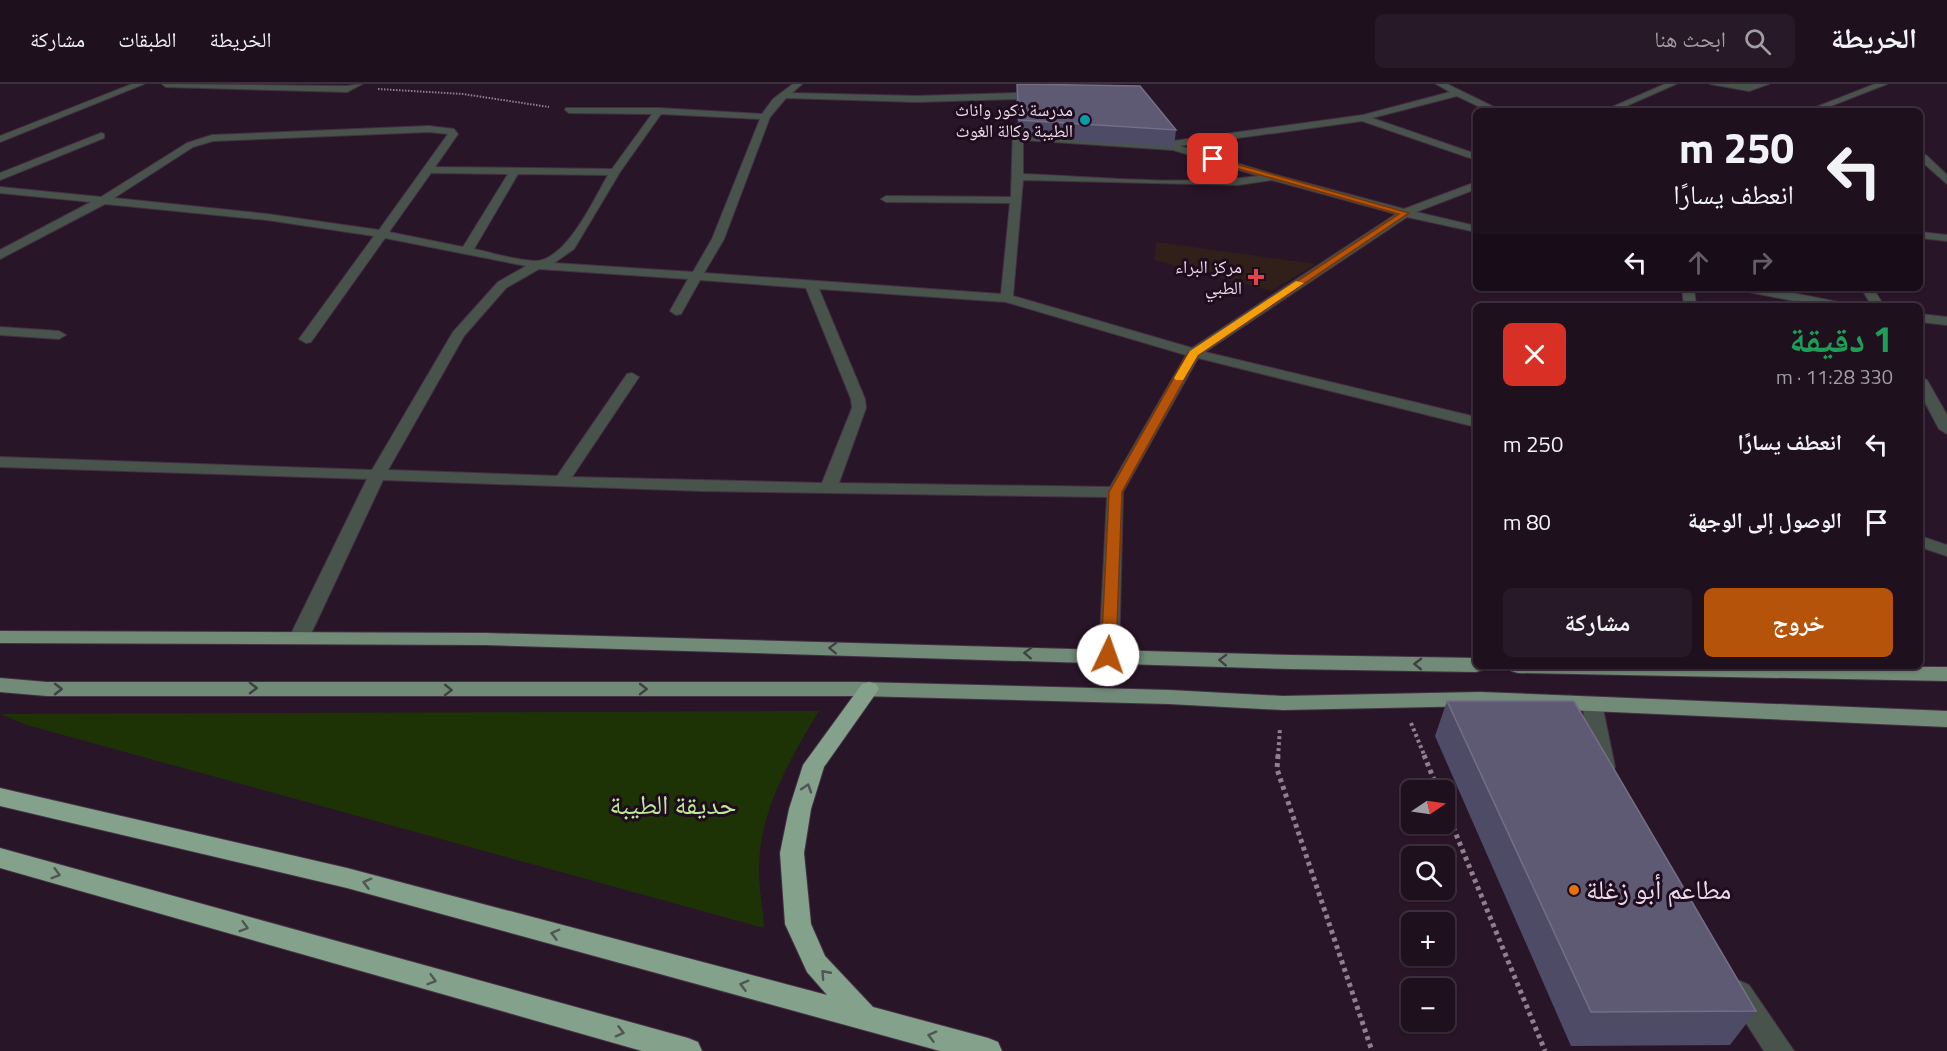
<!DOCTYPE html>
<html lang="ar">
<head>
<meta charset="utf-8">
<style>
	:root { --surface:#1f101e; --page:#271927; --text:#f1f3f6; --muted:#a19da4; --line:#3c303c; --accent:#b45309 }
	body { margin:0; font-family:"Titillium Web","Noto Naskh Arabic",sans-serif; background:var(--page); color:var(--text); direction:rtl; height:100vh; display:flex; flex-direction:column; font-size:22px; white-space:nowrap }
	* { box-sizing:border-box; margin:0 }
	p { font-size:20px; color:var(--muted) }
	.icon { flex:none; width:33px; height:33px; fill:none; stroke:currentColor; stroke-width:2; stroke-linecap:round; stroke-linejoin:round }
	.map { position:relative; flex:1; overflow:hidden; direction:ltr }
	.drawer { position:absolute; left:1473px; top:219px; width:450px; height:366px; display:flex; flex-direction:column; background:var(--surface); border-radius:9px; box-shadow:0 2px 4px #0004,0 0 0 2px var(--line); direction:rtl }
	.drawer>* { flex:none }
	.hud { position:absolute; left:1473px; top:24px; width:450px; height:183px; border-radius:9px; box-shadow:0 2px 4px #0004,0 0 0 2px var(--line); direction:rtl; background:#1f101e; color:var(--text); overflow:hidden }
	.needle { width:39px; rotate:77deg }
	.buttons { position:absolute; left:1401px; top:696px; display:grid; gap:12px }
	.buttons a { display:grid; place-items:center; width:54px; height:54px; border-radius:9px; background:var(--surface); box-shadow:0 2px 4px #0004,0 0 0 2px var(--line); font-size:30px }
	.pin { position:absolute; display:grid; place-items:center; width:51px; height:51px; color:#fff; margin:-26px; border-radius:12px; box-shadow:0 3px 9px #0006 }
	.me { position:absolute; width:66px; margin:-33px; rotate:3deg; stroke-linejoin:round; filter:drop-shadow(0 0 4px #0008) }
	.turn { display:flex; align-items:center; gap:21px; height:126px; padding:0 30px; font-size:27px }
	.turn .icon { width:78px; height:78px; stroke-width:2.5 }
	.turn b { display:block; font-size:42px; line-height:51px }
	.lanes { display:flex; align-items:center; height:57px; padding:0 30px; background:#0003; justify-content:center; gap:30px; direction:ltr }
	.lanes .off { opacity:.35 }
	.round { display:grid; place-items:center; flex:none; width:63px; height:63px; border-radius:9px; background:var(--page) }
	.headline { display:flex; align-items:center; justify-content:space-between; height:102px; padding:0 30px }
	h1 { font-size:36px; font-weight:700; line-height:45px; color:#1e9e55 }
	.button { display:flex; gap:12px; margin-top:auto; padding:12px 30px }
	.button a { flex:1; height:69px; border-radius:9px; background:var(--accent); color:#fff; font-size:24px; font-weight:700; line-height:69px; text-align:center }
	.button a+a { background:var(--page); color:var(--text) }
	ul { padding:0; list-style:none }
	li { display:flex; align-items:center; gap:18px; height:78px; padding:0 30px }
	li div { flex:1 }
	li b { display:block; font-size:22px }
	li em { font-style:normal }
	header { display:flex; align-items:center; gap:36px; box-sizing:border-box; height:84px; padding:0 30px; background:var(--surface); border-bottom:2px solid var(--line) }
	header strong { font-size:28px }
	nav { display:flex; gap:33px; margin-inline-start:auto; font-size:21px }
	.search { width:420px; height:54px; background:var(--page); display:flex; align-items:center; gap:15px; box-sizing:border-box; padding:0 21px; border-radius:9px; color:var(--muted); font-size:22px }
	.map>svg:first-child { display:block }
</style>
</head>
<body>
<header>
<strong>الخريطة</strong>
<div class="search"><svg class="icon" aria-label="search" viewBox="0 0 24 24"><circle cx="10" cy="10" r="6"/><path d="M15 15l6 6"/></svg>ابحث هنا</div>
<nav><a>الخريطة</a><a>الطبقات</a><a>مشاركة</a></nav>
</header>
<div class="map">
<svg width="1947" height="967" viewBox="0 0 1947 967">
	<rect width="100%" height="100%" fill="#291528"/>
	<path fill="#311f1a" d="M1156 158 1316 180 1271 207 1155 176Z"/>
	<path fill="#1e3305" d="M819 627C791 673 761 724 759 780 758 801 763 823 764 844L27 641 0 630Z"/>
	<g fill="none" stroke-linecap="round" stroke-linejoin="round">
		<defs>
			<path id="minor" d="M132 0H144L0 58V52Z
				M162 0 346 2 362 0 347 8 166 3Z
				M793 0H802L792 9 917 12 1016 9 1020 12 1016 15 917 18 786 14 770 33 724 155 704 189 1001 210 1010 119 886 118 881 115 886 112 1011 113 1013 42 1018 39 1023 42V50L1168 60 1173 57 1363 31 1450 8 1436 0H1447L1498 25 1499 27H1488L1457 12 1372 34 1476 70V76L1362 37 1180 62 1276 91 1404 125 1476 98V105L1416 128 1476 142V148L1407 133 1205 268 1476 333V343L1198 274 1123 408 1119 571 1116 576 1109 578 1102 576 1099 571 1107 413 702 407 383 396 309 554 306 559 299 560 292 559 289 554 367 395 0 383V373L372 386 453 248 498 198 526 182 385 154 311 258 306 259 299 255 374 152 267 136 105 120 0 175V166L91 118 0 109V103L101 113 187 59 212 51 429 42 454 45 458 50 435 83 612 85 652 30 569 29 565 26 566 24H658L762 30 773 15ZM661 30 760 35 712 155 693 188 554 179 574 165 620 88ZM429 48 448 50 379 146 267 130 114 114 193 63 213 57ZM1023 56 1173 66 1259 92C1183 102 1099 93 1023 90ZM431 89 508 90 463 163 389 148ZM518 90 608 91C594 115 566 178 534 177 514 176 493 169 474 165ZM1023 96 1238 101 1272 96 1396 130 1192 264 1013 212ZM539 185 688 195 670 227 676 231 681 230 700 196 806 204 851 315 852 324 822 399 572 393 639 293 632 289 627 290 557 392 388 386 464 252 506 204ZM819 205 1006 218 1186 271 1110 403 839 399 866 324 865 315Z
				M1665 0H1676L1615 27H1603Z
				M1710 0H1769L1749 7Z
				M1875 0H1887L1818 27H1806Z
				M101 49 104 50V54L0 96V89Z
				M1920 71H1926L1947 91V100L1920 76Z
				M1920 148 1947 151V157L1920 154Z
				M1682 204H1694L1696 222H1684Z
				M1743 204H1768L1838 218 1844 222H1819L1749 208Z
				M1861 204H1873L1884 222H1872Z
				M1920 230 1947 233V241L1920 238Z
				M0 243 59 247 66 251 59 255 0 251Z
				M1920 292 1927 296 1947 331V350L1939 345 1920 309Z
				M1920 452 1947 461V472L1920 463Z
				M1592 613 1599 615 1602 620 1615 683 1612 689 1604 691 1596 689 1593 683 1582 620 1585 615Z
				M1740 897 1749 901 1794 967H1764L1727 909 1731 901Z"/>
			<path id="major" d="M0 547 486 549 1290 571 1476 574V582H1485L1483 586 1476 588 1290 585 486 561 0 559Z
				M1508 582 1947 583V597L1518 589 1511 587Z
				M0 594 47 598H859L1169 606 1283 612 1480 608 1947 627V643L1480 622 1283 626 1169 620 859 612H47L0 608Z"/>
			<path id="highway" d="M869 598 876 600 879 605 824 683 811 725 804 769 811 840 825 872 873 923 988 954 998 958 1002 967H940L347 804 0 722V704L347 784 827 911 807 888 785 840 780 769 789 725 803 681 862 600Z
				M0 764 688 954 698 958 702 967H642L0 784Z"/>
		</defs>
		<use href="#minor" stroke="#443143" stroke-width="2"/>
		<use href="#major" stroke="#443143" stroke-width="2"/>
		<use href="#highway" stroke="#443143" stroke-width="2"/>
		<path stroke="#917f8f" stroke-width="2" stroke-dasharray="1.5 1.5" stroke-linecap="butt" d="M378 5 463 10 549 23"/>
		<path stroke="#917f8f" stroke-width="4" stroke-dasharray="3 3" stroke-linecap="butt" d="M1411 639 1425 673
			M1278 673 1280 644"/>
		<path stroke="#917f8f" stroke-width="5" stroke-dasharray="4 4" stroke-linecap="butt" d="M1278 671 1277 685 1372 967
			M1424 671 1438 706
			M1444 721 1545 967"/>
		<use href="#minor" fill="#48544b" fill-rule="evenodd"/>
		<use href="#major" fill="#728b79" fill-rule="evenodd"/>
		<use href="#highway" fill="#83a18b" fill-rule="evenodd"/>
	</g>
	<path fill="#4e4b66" d="M1017 0 1176 46 1174 63 1019 53 1016 16Z
		M1447 617 1756 927 1730 961 1571 962 1435 652Z"/>
	<path fill="#5f5a74" stroke="#746e86" stroke-width="1.5" d="M1017 0 1140 2 1176 46 1019 36Z
		M1447 617H1574L1756 927 1591 928Z"/>
	<defs><path id="oneway-chevron" d="M-2-3.5L2.5 0L-2 3.5" fill="none" stroke-width="1.6" stroke-linecap="round" stroke-linejoin="round" transform="scale(1.5)"/></defs>
	<g stroke="#403f42">
		<use href="#oneway-chevron" transform="translate(833 564) rotate(-178)"/>
		<use href="#oneway-chevron" transform="translate(1028 569) rotate(-178)"/>
		<use href="#oneway-chevron" transform="translate(1223 576) rotate(-178)"/>
		<use href="#oneway-chevron" transform="translate(1418 580) rotate(-179)"/>
		<use href="#oneway-chevron" transform="translate(253 604)"/>
		<use href="#oneway-chevron" transform="translate(58 605)"/>
		<use href="#oneway-chevron" transform="translate(643 605)"/>
		<use href="#oneway-chevron" transform="translate(448 606) rotate(1)"/>
	</g>
	<g stroke="#515654">
		<use href="#oneway-chevron" transform="translate(807 704) rotate(-72)"/>
		<use href="#oneway-chevron" transform="translate(56 790) rotate(16)"/>
		<use href="#oneway-chevron" transform="translate(367 799) rotate(-165)"/>
		<use href="#oneway-chevron" transform="translate(244 843) rotate(16)"/>
		<use href="#oneway-chevron" transform="translate(555 850) rotate(-165)"/>
		<use href="#oneway-chevron" transform="translate(825 890) rotate(-132)"/>
		<use href="#oneway-chevron" transform="translate(432 896) rotate(16)"/>
		<use href="#oneway-chevron" transform="translate(744 901) rotate(-165)"/>
		<use href="#oneway-chevron" transform="translate(620 948) rotate(15)"/>
		<use href="#oneway-chevron" transform="translate(932 952) rotate(-165)"/>
	</g>
	<path fill="#b45309" stroke="#753606" stroke-width="1.5" d="M1211 73 1409 129 1198 271 1122 408 1116 571 1108 576 1101 571 1109 408 1188 269 1399 130 1211 77Z"/>
	<path fill="#f59e0b" d="M1296 197 1304 199 1198 271 1183 296H1176L1174 294 1190 267Z"/>
	<circle fill="#0f9aa8" stroke="#1f0c1e" stroke-width="2" cx="1085" cy="36" r="6"/>
	<path fill="#e0444e" stroke="#1f0c1e" stroke-width="2" d="M1253 184h6v6h6v6h-6v6h-6v-6h-6v-6h6z"/>
	<circle fill="#e8710a" stroke="#1f0c1e" stroke-width="2" cx="1574" cy="806" r="6"/>
	<g text-anchor="middle" stroke-width="6" stroke-linejoin="round" paint-order="stroke">
		<g font-size="18" fill="#eadbe8" stroke="#1f0c1e" text-anchor="end">
			<text x="1073" y="32">مدرسة ذكور واناث<tspan x="1073" dy="21">الطيبة وكالة الغوث</tspan></text>
			<text x="1242" y="189">مركز البراء<tspan x="1242" dy="21">الطبي</tspan></text>
		</g>
		<g font-size="27" fill="#bdea94" stroke="#1f0c1e">
			<text x="673" y="730">حديقة الطيبة</text>
		</g>
		<g font-size="27" fill="#eadbe8" stroke="#1f0c1e" text-anchor="start">
			<text x="1586" y="815">مطاعم أبو زغلة</text>
		</g>
	</g>
</svg>
<div class="buttons">
<a><svg class="needle" viewBox="-14 -14 28 28"><path d="M0-13l5 13h-10z" fill="#e53935"/><path d="M0 13l5-13h-10z" fill="#a19da4"/></svg></a>
<a><svg class="icon" aria-label="search" viewBox="0 0 24 24"><circle cx="10" cy="10" r="6"/><path d="M15 15l6 6"/></svg></a>
<a>+</a>
<a>−</a>
</div>
<div class="pin" style="left:1213px;top:75px;background:#d93025"><svg class="icon" aria-label="arrive" viewBox="0 0 24 24"><path d="M6 21V4h12l-3 4 3 4H6"/></svg></div>
<svg class="me" style="left:1108px;top:571px" viewBox="-20 -20 40 40"><circle r="19" fill="#fff"/><path d="M0-13L10 11 0 6-10 11z" fill="#b45309"/></svg>
<div class="hud">
<div class="turn"><svg class="icon" aria-label="left" viewBox="0 0 24 24"><path d="M17 20v-9H6M10 6l-5 5 5 5"/></svg><div><b>250 m</b>انعطف يسارًا</div></div>
<div class="lanes"><svg class="icon" aria-label="left" viewBox="0 0 24 24"><path d="M17 20v-9H6M10 6l-5 5 5 5"/></svg><svg class="icon off" aria-label="ahead" viewBox="0 0 24 24"><path d="M12 20V5M6 11l6-6 6 6"/></svg><svg class="icon off" aria-label="right" viewBox="0 0 24 24"><path d="M7 20v-9h11M14 6l5 5-5 5"/></svg></div>
</div>
<section class="drawer">
<div class="headline"><div><h1>1 دقيقة</h1><p>330 m · 11:28</p></div><a class="round" style="background:#d93025;color:#fff"><svg class="icon" aria-label="close" viewBox="0 0 24 24"><path d="M6 6l12 12M18 6L6 18"/></svg></a></div>
<ul>
<li><svg class="icon" aria-label="left" viewBox="0 0 24 24"><path d="M17 20v-9H6M10 6l-5 5 5 5"/></svg><div><b>انعطف يسارًا</b></div><em>250 m</em></li>
<li><svg class="icon" aria-label="arrive" viewBox="0 0 24 24"><path d="M6 21V4h12l-3 4 3 4H6"/></svg><div><b>الوصول إلى الوجهة</b></div><em>80 m</em></li>
</ul>
<div class="button"><a>خروج</a><a>مشاركة</a></div>
</section>
</div>
</body>
</html>
